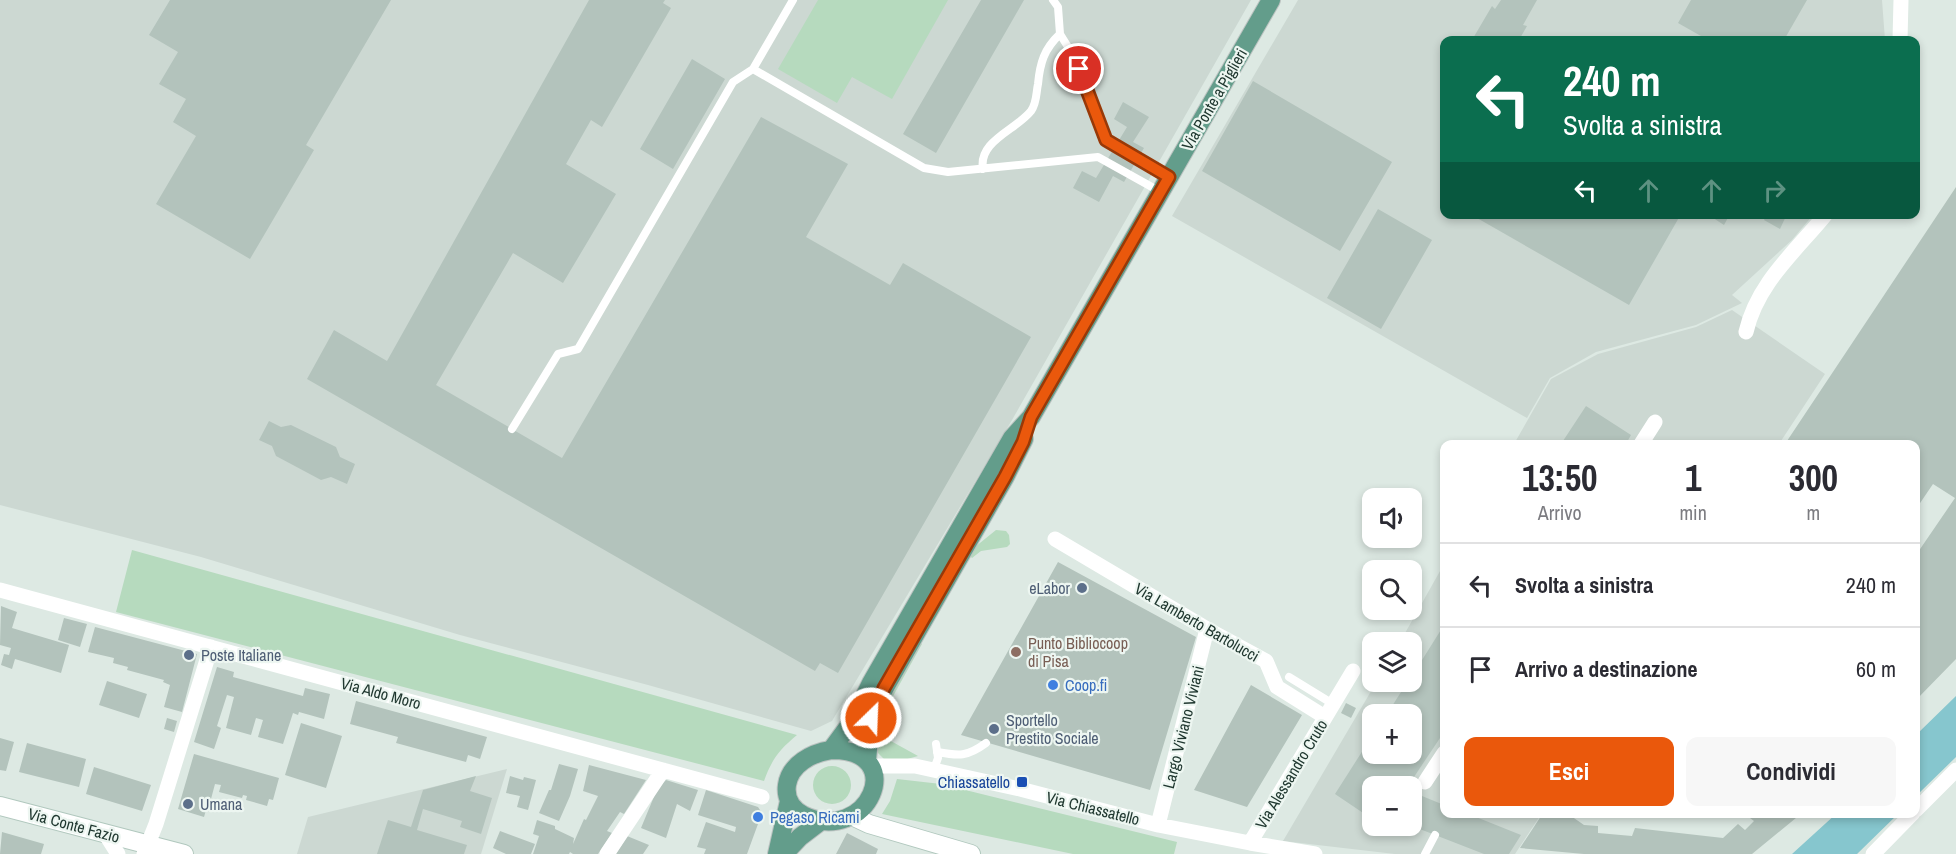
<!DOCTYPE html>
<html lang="it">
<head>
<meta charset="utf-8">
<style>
	:root { --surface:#fff; --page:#f7f7f7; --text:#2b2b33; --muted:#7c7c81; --line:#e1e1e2; --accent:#ea580c }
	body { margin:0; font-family:"Archivo Narrow",sans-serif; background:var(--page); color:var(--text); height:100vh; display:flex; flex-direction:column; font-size:22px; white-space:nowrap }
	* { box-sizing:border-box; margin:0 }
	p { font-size:20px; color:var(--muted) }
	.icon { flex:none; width:33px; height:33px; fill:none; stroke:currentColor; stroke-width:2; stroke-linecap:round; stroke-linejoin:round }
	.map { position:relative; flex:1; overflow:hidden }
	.panel { position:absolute; left:1440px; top:440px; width:480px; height:378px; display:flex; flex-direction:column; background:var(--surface); border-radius:12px; box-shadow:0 3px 9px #0003 }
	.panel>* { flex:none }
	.banner { position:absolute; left:1440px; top:36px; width:480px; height:183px; border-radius:12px; box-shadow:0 3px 9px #0003; background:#0b6e4f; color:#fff; overflow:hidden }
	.fabs { position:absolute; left:1362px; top:488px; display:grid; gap:12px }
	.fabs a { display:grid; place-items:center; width:60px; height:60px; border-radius:12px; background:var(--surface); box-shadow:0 3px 9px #0003; font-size:30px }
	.pin { position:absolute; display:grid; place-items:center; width:51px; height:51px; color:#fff; margin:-26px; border:3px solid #fff; border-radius:50%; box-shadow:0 2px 6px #0007 }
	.me { position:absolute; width:66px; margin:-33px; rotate:24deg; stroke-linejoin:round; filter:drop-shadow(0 0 4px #0008) }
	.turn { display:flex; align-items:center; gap:21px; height:126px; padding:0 24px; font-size:27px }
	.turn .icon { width:78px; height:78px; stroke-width:2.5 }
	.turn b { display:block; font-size:42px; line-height:51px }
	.lanes { display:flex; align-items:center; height:57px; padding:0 24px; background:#0003; justify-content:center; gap:30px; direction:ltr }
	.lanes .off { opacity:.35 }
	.eta { display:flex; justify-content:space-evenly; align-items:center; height:102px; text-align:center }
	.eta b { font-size:36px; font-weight:800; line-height:42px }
	.cta { display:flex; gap:12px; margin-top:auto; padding:12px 24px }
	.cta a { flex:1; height:69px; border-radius:12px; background:var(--accent); color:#fff; font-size:24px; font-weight:800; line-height:69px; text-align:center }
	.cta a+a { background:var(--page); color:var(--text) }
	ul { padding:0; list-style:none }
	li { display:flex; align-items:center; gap:18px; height:84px; padding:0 24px; border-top:2px solid var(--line) }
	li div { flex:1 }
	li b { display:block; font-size:22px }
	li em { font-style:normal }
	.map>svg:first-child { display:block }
</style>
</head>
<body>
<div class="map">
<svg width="1956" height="854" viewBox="0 0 1956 854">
	<rect width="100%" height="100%" fill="#dde9e3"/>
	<path fill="#ccd8d2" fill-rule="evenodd" d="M0 0H1251L1012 420 832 721 811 731 648 685 460 635 201 557 0 505Z
		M1298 0H1882L1885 40H1444V214L1813 215 1792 240 1732 295 1742 303 1696 325 1596 352 1550 378 1527 418 1172 216Z
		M1732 310 1825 374 1779 444H1514L1551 379 1598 354 1696 327Z
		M1444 564V813H1542L1515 854H1395L1283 841 1377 681H1412V642H1400ZM1372 714H1412V753H1372ZM1372 786H1412V825H1372Z
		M507 769 481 854H297L308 817Z"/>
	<path fill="#b6dabe" d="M818 0H948L892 99 852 77 837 103 778 69Z
		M996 530 1006 531 1009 535 1010 544 1007 547 981 551 972 558 970 556V551Z
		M132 550 797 735C779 750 772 759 764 781L116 612Z
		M919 642 922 644 887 707 880 735 918 756 900 761 884 759 878 753 874 739 879 712Z
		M813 785a19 19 0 1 1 38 0a19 19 0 1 1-38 0Z
		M897 779 941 784 1177 842 1174 854H1073L882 814 890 801Z"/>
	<path fill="#86c6ce" d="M1956 696V757L1916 796V735Z
		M1837 813H1899L1857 854H1792Z"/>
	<path fill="#b3c3bc" d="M170 0H391L306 145 314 150 250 259 156 204 196 136 173 122 186 99 159 84 178 52 149 35Z
		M589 0H665L663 3 671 8 602 127 591 120 566 164 616 194 563 283 513 253 436 385 562 458 761 117 848 164 806 237 890 285 903 263 1031 337 838 673 820 663 815 671 307 379 334 330 387 361Z
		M981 0H1024L936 153 903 134Z
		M1501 0H1537L1523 25 1527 26 1519 40H1472L1492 6 1495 9Z
		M1691 0H1807L1784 40H1708L1678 23Z
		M692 59 725 79 673 169 640 149Z
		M1253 81 1392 162 1340 251 1202 171Z
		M1123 102 1149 117 1133 142 1144 148 1124 182 1113 176 1099 202 1073 188 1082 171 1096 178 1127 127 1114 119Z
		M1956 187V659L1916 700V555L1955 498 1933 484 1916 509V444H1785Z
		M1378 209 1432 240 1381 329 1327 298Z
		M1470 214H1681L1629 305Z
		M1707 214H1730L1724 225Z
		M1767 214H1787L1780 229 1764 220Z
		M1586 406 1631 435 1626 444H1561Z
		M269 421 281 427 291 425 336 447 340 457 355 464 347 484 331 477 321 480 276 456 272 446 259 440Z
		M1058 562 1196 637 1150 790 961 735Z
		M1 606 17 612 12 628 69 645 61 673 15 659 12 669 1 665 4 654 9 655 11 648 0 645Z
		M64 618 87 624 80 647 58 640Z
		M1444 625V732L1408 786H1372V819L1335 794 1372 736V753H1412V714H1387L1408 681H1412V676Z
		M95 627 197 654 182 712 164 707 170 685 163 682 164 680 127 670 128 667 113 663 114 658 88 652Z
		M217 667 234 672 233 677 303 696 305 688 330 694 324 719 299 712 298 715 293 713 283 744 258 737 263 720 256 718 251 735 226 728 234 697 227 695 217 726 221 728 214 749 194 742Z
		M107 681 147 694 139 718 99 705Z
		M1251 685 1302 715 1247 807 1194 790Z
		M356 701 487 737 480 759 468 755 466 762 396 743 398 737 350 724Z
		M1346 703 1356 708 1351 718 1341 713Z
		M167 718 177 721 174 732 164 729Z
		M301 723 342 736 326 788 285 775Z
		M0 738 14 742 6 771 0 770Z
		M27 743 86 759 79 787 19 772Z
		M194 754 279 778 273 800 269 799 267 806 246 800 247 796 243 795 242 798 219 792 221 785 215 784 211 799 214 800 210 812 206 810 204 817 178 809Z
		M559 764 578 769 570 796 559 821 539 813 549 790H551Z
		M589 765 646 780 624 814 620 812 607 831 612 833 598 854H573L570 852 569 854H533L539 836 533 834 537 820 555 826V829L574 838 573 844 584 819 586 820 598 796 583 791Z
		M94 767 151 785 142 811 86 794Z
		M476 776 470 791 492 798 481 834 460 827 462 821 423 809 417 830 467 845 464 854H377L388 820 411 827 423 790Z
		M510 776 523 780 524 777 536 780 528 810 517 807 520 796 506 793Z
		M666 780 698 790 690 811 677 804 666 838 641 828 658 787Z
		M706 790 758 807 762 813 747 854H704L706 849 697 847 706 822 735 832 736 827 698 815Z
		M1422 796 1444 805V813H1466L1521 835 1509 854H1484L1412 826V819Z
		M1543 813H1573L1571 816 1584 825 1598 826V833L1632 836 1635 828 1723 838 1738 824 1745 830 1754 821 1750 818 1756 813H1802L1752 854H1584L1520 848Z
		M500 831 535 844 531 854H506L493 848Z
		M2 832 44 844 41 854H0Z
		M847 833 878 849 876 854H836Z
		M627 836 649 845 643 854H616Z"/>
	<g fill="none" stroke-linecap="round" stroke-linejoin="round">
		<defs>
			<path id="secondary" d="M0 806 184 854
				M852 816 869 824 971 854"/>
			<path id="primary" d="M831 750 853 720 871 683 1012 438 1031 417 1271 0
				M831 750C911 749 868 847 803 815 792 809 785 798 787 785 790 764 812 753 831 750Z
				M867 760 871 718 875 705 1005 477 1024 439
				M777 854 789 801
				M784 854 800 837 821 821"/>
		</defs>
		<use href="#secondary" stroke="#b1c8be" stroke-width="20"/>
		<use href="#primary" stroke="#bcc3c1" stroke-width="20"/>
		<path stroke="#fff" stroke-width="8" d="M793 0 753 69 924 168 948 172 1098 157 1159 191
			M1053 0 1058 7 1060 34 1073 55 1106 140 1169 177
			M983 169C978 141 1016 130 1031 111 1037 103 1036 93 1038 84 1040 63 1044 49 1060 34
			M512 429 558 354 578 349 733 82 753 69
			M1289 677 1333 704
			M937 752C959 756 967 757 986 743
			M934 769 938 758 936 744
			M1425 854 1435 835"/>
		<path stroke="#fff" stroke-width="15" d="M1900 40 1901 0
			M1746 332C1757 283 1796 251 1826 214
			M1641 444 1655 422
			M1055 539 1207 629 1266 661 1277 687 1325 717
			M0 590 762 797
			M871 766H915L1020 789 1158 825 1250 843 1315 854
			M1425 782 1444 753
			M1916 810 1956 770
			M1158 825 1207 629
			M106 835 118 854
			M1250 843 1353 671
			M144 854 156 824 211 647
			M607 854 663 770
			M1873 854 1913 813"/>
		<use href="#secondary" stroke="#fff" stroke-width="18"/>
		<use href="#primary" stroke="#639d8b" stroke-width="18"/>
	</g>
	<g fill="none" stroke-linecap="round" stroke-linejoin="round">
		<defs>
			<path id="route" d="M871 718 884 688 1005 477 1023 442 1031 417 1169 177 1106 140 1079 69"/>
		</defs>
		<use href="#route" stroke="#983908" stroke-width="15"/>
		<use href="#route" stroke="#ea580c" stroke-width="10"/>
	</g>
	<g fill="#5c6f8a" stroke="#edf6f1" stroke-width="2">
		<circle cx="1082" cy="588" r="6"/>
		<circle cx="189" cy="655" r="6"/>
		<circle cx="994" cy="729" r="6"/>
		<circle cx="188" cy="804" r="6"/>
	</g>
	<circle fill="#8d6e63" stroke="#edf6f1" stroke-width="2" cx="1016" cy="652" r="6"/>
	<g fill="#3f7fe0" stroke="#edf6f1" stroke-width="2">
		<circle cx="1053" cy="685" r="6"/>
		<circle cx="758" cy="817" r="6"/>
	</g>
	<rect fill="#1a4fb4" stroke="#edf6f1" stroke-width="2" x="1016" y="776" width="12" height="12" rx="3"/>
	<g text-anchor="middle" stroke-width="4.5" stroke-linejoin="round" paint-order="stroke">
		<g font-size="16" fill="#203830" stroke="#edf6f1">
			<text transform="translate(1214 99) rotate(-60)" y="6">Via Ponte a Piglieri</text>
			<text transform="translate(1197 622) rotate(30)" y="6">Via Lamberto Bartolucci</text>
			<text transform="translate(381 693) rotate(15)" y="6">Via Aldo Moro</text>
			<text transform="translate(1183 727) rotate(-76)" y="6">Largo Viviano Viviani</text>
			<text transform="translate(1291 774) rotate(-59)" y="6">Via Alessandro Cruto</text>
			<text transform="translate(1093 808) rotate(14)" y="6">Via Chiassatello</text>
			<text transform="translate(74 825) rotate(15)" y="6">Via Conte Fazio</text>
		</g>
		<g font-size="16" fill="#4e5e75" stroke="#edf6f1" text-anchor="start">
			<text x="1070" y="594" text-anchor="end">eLabor</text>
			<text x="201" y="661">Poste Italiane</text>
			<text x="1006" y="726">Sportello<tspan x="1006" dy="18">Prestito Sociale</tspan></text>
			<text x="200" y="810">Umana</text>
		</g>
		<g font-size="16" fill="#785e54" stroke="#edf6f1" text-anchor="start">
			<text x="1028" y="649">Punto Bibliocoop<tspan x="1028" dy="18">di Pisa</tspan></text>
		</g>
		<g font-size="16" fill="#366cbe" stroke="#edf6f1" text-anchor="start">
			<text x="1065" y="691">Coop.fi</text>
			<text x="770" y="823">Pegaso Ricami</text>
		</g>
		<g font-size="16" fill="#164399" stroke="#edf6f1" text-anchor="end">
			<text x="1010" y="788">Chiassatello</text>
		</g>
	</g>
</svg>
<div class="fabs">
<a><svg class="icon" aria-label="sound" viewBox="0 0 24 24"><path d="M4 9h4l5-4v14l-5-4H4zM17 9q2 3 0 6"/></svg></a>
<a><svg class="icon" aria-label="search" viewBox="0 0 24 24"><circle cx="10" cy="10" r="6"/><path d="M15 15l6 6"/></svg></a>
<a><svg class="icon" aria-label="layers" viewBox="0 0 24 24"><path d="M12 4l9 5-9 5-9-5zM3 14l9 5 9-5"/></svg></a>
<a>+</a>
<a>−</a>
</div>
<div class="pin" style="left:1079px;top:69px;background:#d93025"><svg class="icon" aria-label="arrive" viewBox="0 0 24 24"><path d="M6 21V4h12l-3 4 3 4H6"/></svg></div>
<svg class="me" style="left:871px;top:718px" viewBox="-20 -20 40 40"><circle r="17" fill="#ea580c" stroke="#fff" stroke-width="3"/><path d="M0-11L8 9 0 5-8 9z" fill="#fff"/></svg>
<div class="banner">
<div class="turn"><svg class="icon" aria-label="left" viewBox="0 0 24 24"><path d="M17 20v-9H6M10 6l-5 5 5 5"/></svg><div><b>240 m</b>Svolta a sinistra</div></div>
<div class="lanes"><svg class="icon" aria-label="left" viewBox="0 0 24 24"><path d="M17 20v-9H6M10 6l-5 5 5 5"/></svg><svg class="icon off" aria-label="ahead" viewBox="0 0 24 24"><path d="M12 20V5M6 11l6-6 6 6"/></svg><svg class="icon off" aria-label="ahead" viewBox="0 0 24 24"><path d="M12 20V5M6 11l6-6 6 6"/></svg><svg class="icon off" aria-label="right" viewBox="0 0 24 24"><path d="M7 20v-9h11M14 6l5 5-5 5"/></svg></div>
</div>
<section class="panel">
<div class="eta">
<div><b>13:50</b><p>Arrivo</p></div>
<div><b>1</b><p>min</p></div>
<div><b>300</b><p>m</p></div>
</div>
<ul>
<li><svg class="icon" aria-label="left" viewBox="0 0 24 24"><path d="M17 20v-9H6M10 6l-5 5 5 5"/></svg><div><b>Svolta a sinistra</b></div><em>240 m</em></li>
<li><svg class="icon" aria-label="arrive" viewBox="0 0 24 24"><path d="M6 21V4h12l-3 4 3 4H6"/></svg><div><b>Arrivo a destinazione</b></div><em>60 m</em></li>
</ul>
<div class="cta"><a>Esci</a><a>Condividi</a></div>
</section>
</div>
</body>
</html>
